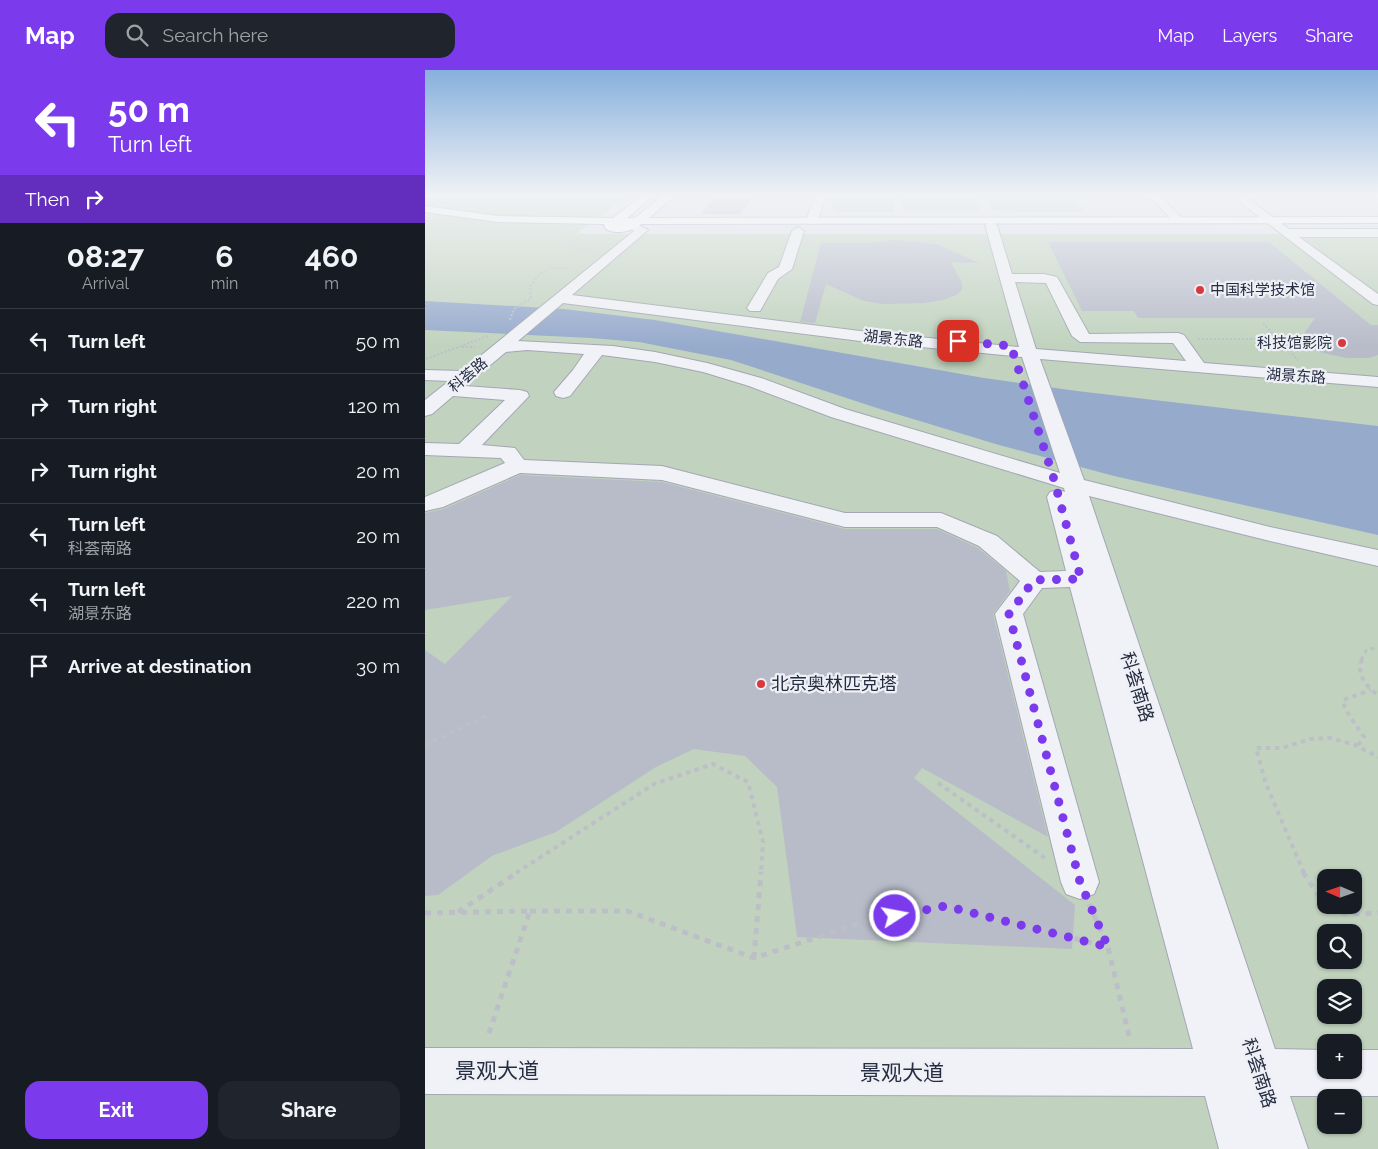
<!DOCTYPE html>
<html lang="en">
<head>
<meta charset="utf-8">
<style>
	:root { --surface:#171b24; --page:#20242c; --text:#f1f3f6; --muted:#9ea1a6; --line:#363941; --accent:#7c3aed }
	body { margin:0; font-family:Raleway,"Noto Sans SC",sans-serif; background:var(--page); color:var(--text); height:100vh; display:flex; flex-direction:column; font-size:19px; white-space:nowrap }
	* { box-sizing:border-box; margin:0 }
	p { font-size:16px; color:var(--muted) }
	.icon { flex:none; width:28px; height:28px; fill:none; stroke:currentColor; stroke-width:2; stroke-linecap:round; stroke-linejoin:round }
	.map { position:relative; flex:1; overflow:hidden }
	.side { display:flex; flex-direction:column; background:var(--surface); width:425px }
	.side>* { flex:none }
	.hud { background:#7c3aed; color:#fff; overflow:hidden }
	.needle { width:32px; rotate:272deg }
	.fabs { position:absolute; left:892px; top:799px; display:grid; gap:10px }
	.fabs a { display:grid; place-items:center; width:45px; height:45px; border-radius:10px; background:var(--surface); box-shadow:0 1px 4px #0004; font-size:25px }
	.pin { position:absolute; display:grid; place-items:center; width:42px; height:42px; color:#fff; margin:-21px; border-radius:10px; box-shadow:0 2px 8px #0006 }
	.me { position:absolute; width:55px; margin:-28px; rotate:79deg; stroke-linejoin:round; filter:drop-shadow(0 0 4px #0008) }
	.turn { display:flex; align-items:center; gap:18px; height:105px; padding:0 25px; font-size:22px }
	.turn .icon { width:65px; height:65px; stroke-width:2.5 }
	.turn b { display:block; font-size:35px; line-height:42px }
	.then { display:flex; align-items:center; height:48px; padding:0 25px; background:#0003; gap:10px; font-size:19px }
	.eta { display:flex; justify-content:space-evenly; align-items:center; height:85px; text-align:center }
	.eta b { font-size:30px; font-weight:700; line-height:35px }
	.button { display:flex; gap:10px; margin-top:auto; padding:10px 25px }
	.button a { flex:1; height:58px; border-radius:15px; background:var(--accent); color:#fff; font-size:20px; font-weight:700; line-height:58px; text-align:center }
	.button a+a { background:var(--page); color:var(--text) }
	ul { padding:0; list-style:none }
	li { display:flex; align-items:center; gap:15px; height:65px; padding:0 25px; border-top:1px solid var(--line) }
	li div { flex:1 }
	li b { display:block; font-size:19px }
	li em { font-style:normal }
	header { display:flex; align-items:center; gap:30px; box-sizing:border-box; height:70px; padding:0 25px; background:var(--accent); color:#fff }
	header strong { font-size:24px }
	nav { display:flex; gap:28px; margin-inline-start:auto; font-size:18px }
	.search { width:350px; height:45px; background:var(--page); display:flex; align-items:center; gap:12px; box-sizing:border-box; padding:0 18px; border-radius:15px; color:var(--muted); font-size:19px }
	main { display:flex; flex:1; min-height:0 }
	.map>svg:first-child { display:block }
</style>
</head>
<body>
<header>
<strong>Map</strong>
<div class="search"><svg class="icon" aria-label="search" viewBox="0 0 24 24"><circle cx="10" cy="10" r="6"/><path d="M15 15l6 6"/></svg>Search here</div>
<nav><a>Map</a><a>Layers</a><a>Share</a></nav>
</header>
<main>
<section class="side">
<div class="hud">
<div class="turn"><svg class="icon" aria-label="left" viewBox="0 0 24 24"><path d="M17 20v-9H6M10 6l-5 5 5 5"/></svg><div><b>50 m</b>Turn left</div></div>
<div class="then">Then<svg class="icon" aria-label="right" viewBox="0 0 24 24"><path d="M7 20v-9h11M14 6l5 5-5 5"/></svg></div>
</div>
<div class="eta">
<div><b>08:27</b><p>Arrival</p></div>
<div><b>6</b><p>min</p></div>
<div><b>460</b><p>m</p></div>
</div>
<ul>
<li><svg class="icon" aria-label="left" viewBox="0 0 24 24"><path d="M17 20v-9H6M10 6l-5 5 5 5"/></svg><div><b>Turn left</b></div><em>50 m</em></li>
<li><svg class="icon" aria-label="right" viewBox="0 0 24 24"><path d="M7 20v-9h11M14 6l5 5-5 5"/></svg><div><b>Turn right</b></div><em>120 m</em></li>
<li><svg class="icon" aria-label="right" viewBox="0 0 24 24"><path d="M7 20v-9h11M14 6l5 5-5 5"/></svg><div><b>Turn right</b></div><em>20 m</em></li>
<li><svg class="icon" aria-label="left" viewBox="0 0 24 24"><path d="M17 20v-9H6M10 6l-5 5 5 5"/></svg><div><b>Turn left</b><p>科荟南路</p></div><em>20 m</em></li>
<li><svg class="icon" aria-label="left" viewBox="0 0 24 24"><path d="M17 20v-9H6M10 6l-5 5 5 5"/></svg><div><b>Turn left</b><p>湖景东路</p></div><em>220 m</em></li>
<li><svg class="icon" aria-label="arrive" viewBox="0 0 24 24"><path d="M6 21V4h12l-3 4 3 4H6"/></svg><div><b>Arrive at destination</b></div><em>30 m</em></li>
</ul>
<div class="button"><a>Exit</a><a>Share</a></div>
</section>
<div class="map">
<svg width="953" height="1079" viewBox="0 0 953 1079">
	<rect width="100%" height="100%" fill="#dee1e9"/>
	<path fill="#c1d3be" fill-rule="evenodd" d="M0 126H202L151 164H953V1079H0ZM901 808H929V835H901ZM901 862H929V890H901ZM901 918H929V945H901ZM901 972H929V1000H901ZM901 1028H929V1055H901Z
		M478 127H552L556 141H481L478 140Z
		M408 129H468L469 142H414L407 139Z
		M563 130 652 131 659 142 570 141 566 139Z"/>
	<path fill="#96aacc" d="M0 231 139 239 230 250 559 308 652 321 953 356V465L689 406 574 375 455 339 306 290 214 272 166 268 0 260Z"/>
	<path fill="#b8bcc9" d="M291 126H328L315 144H276Z
		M470 170 512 174 554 193 526 192 537 213V220L531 225 518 230 499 233 458 234 439 231 401 214 390 253 375 252 396 173H443Z
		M623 172H844L946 255H953V285L944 288H922L898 283 884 277 875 269 890 248H713L709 241H657Z
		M95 405 237 412 420 459H512L553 478 581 501 585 521 568 544 623 767 497 698 489 708 650 835 647 879 372 867 352 717 320 686 269 679 231 697 131 762 67 786 13 825 0 826V580L20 594 87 526 0 540V443L19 439Z"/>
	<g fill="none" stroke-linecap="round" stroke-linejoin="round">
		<defs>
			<path id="minor" d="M390 126H400L393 151 387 154 381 151Z
				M724 126H735L757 148 755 150H747Z
				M807 126H819L864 159H953V167H874L953 224V235L948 234Z
				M566 152 572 155 587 204H619L632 207 664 264 753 263 759 265 779 293 953 307V317L615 289 659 410 845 457 953 480V496L845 471 664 426 850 979 901 980V1000H929V980H953V1026H865L883 1079H794L780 1026 0 1024V978L768 979 645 517 617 518 598 544 674 812 669 824 655 829 641 824 636 812 570 544 595 511 554 476 512 457H420L237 410 95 403 18 437 0 441V427L80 393 76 388 0 385V373L34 374 80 330 28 326 7 344 0 346V330L24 311 0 310V300L37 301 209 161 201 156 203 154H211L223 160 147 225 435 261 594 277 560 155ZM590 212 621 213 647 266 655 272 748 273 761 291 611 279ZM138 233 435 271 597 287 635 403 420 339 336 308 282 293 230 282 188 276 93 271ZM102 280 159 284 148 300 129 322 131 326 138 328 145 326 177 285 230 292 278 302 324 316 406 347 639 418 640 422 633 420 625 422 622 427 641 501 615 502 572 466 516 443H420L237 396 99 390 90 378 57 375 104 326 102 322 95 320 40 316 81 282Z
				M373 157 379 161 367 199 353 209 335 241H325L322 238 343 203 354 197 367 161Z"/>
			<path id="major" d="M216 126H228L202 148H210L237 126H249L224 148 953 147V153L216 154C208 161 189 166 180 158L179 154 73 152 0 142V136L73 146 188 148Z"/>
		</defs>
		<use href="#minor" stroke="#a3a7b3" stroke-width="2"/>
		<use href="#major" stroke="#9ca4b5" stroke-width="2"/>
		<path stroke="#bcbfc8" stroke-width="1" stroke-dasharray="2 2" stroke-linecap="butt" d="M77 126 101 131 107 136
			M30 129 39 126
			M155 138 172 126
			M157 164 141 176H153L149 179H170
			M118 202 127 198H147"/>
		<path stroke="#bcbfc8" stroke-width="2" stroke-dasharray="2 2" stroke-linecap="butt" d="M106 228 105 217 114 205 120 201
			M85 250 89 239 106 228
			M838 253 852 269
			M773 269H853L873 290
			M37 277H50
			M1 289 63 266"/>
		<path stroke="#bcbfc8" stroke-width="3" stroke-dasharray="4 4" stroke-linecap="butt" d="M936 590 942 579 953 578"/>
		<path stroke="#bcbfc8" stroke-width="4" stroke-dasharray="4.5 4.5" stroke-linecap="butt" d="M937 589C931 605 941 616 953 625
			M0 675 63 645
			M933 675 939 667 920 639 918 630 946 620
			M513 713 620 788
			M91 803 229 714 288 694 323 712 338 772 336 803
			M879 803 841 714 831 678H857L885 669 905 668 930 675 953 687"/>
		<path stroke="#bcbfc8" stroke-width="5" stroke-dasharray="6 6" stroke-linecap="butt" d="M878 802 903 841 925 844 953 843
			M664 834 683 877
			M105 841H202L329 888 436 853 520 836 683 877 705 970
			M33 842 93 802
			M0 843 105 841 62 969
			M329 888 336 802"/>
		<use href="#minor" fill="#f1f2f7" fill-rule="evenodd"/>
		<use href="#major" fill="#fff" fill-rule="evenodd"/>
	</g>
	<linearGradient id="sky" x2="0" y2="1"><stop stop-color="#87b0dd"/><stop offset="0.45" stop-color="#f0f2f5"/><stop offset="1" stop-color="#f0f2f5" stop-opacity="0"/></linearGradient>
	<rect width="953" height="277" fill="url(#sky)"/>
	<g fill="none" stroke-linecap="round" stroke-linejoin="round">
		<path stroke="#7c3aed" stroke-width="9" stroke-dasharray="0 16.2" d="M470 846 520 836 683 877 655 812 584 544 609 510 656 509 628 406 586 276 533 271"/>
	</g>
	<g fill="#d8393f" stroke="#eef0f6" stroke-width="2">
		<circle cx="775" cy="220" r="5"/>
		<circle cx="917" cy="273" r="5"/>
		<circle cx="336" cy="614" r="5"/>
	</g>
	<g text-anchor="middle" stroke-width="4.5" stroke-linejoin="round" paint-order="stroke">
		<g font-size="15" fill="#262d41" stroke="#eef0f6" text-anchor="start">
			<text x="785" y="225">中国科学技术馆</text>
			<text x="907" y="278" text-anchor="end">科技馆影院</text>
		</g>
		<g font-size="15" fill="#262d41" stroke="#eef0f6">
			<text transform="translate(468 269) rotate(6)" y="5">湖景东路</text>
			<text transform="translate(43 305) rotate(-40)" y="5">科荟路</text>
			<text transform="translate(871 306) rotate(4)" y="5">湖景东路</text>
		</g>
		<g font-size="18" fill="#262d41" stroke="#eef0f6" text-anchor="start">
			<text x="346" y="620">北京奥林匹克塔</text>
		</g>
		<g font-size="18" fill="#262d41" stroke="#eef0f6">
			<text transform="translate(712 617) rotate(73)" y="6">科荟南路</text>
			<text transform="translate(834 1003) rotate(72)" y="6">科荟南路</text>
		</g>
		<g font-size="21" fill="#262d41" stroke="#eef0f6">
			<text x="72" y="1008">景观大道</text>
			<text x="477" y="1010">景观大道</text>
		</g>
	</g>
</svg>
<div class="fabs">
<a><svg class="needle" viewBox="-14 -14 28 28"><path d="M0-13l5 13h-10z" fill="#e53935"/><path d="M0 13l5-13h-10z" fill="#9ea1a6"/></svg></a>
<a><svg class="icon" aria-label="search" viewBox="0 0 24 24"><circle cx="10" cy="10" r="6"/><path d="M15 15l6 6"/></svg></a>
<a><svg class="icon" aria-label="layers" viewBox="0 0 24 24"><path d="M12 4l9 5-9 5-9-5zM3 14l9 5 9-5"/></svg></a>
<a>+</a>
<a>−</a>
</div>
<div class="pin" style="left:533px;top:271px;background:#d93025"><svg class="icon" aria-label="arrive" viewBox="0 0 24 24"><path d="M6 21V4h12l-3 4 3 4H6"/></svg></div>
<svg class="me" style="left:470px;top:846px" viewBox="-20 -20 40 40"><circle r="17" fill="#7c3aed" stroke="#fff" stroke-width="3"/><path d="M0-11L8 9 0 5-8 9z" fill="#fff"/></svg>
</div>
</main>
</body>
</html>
